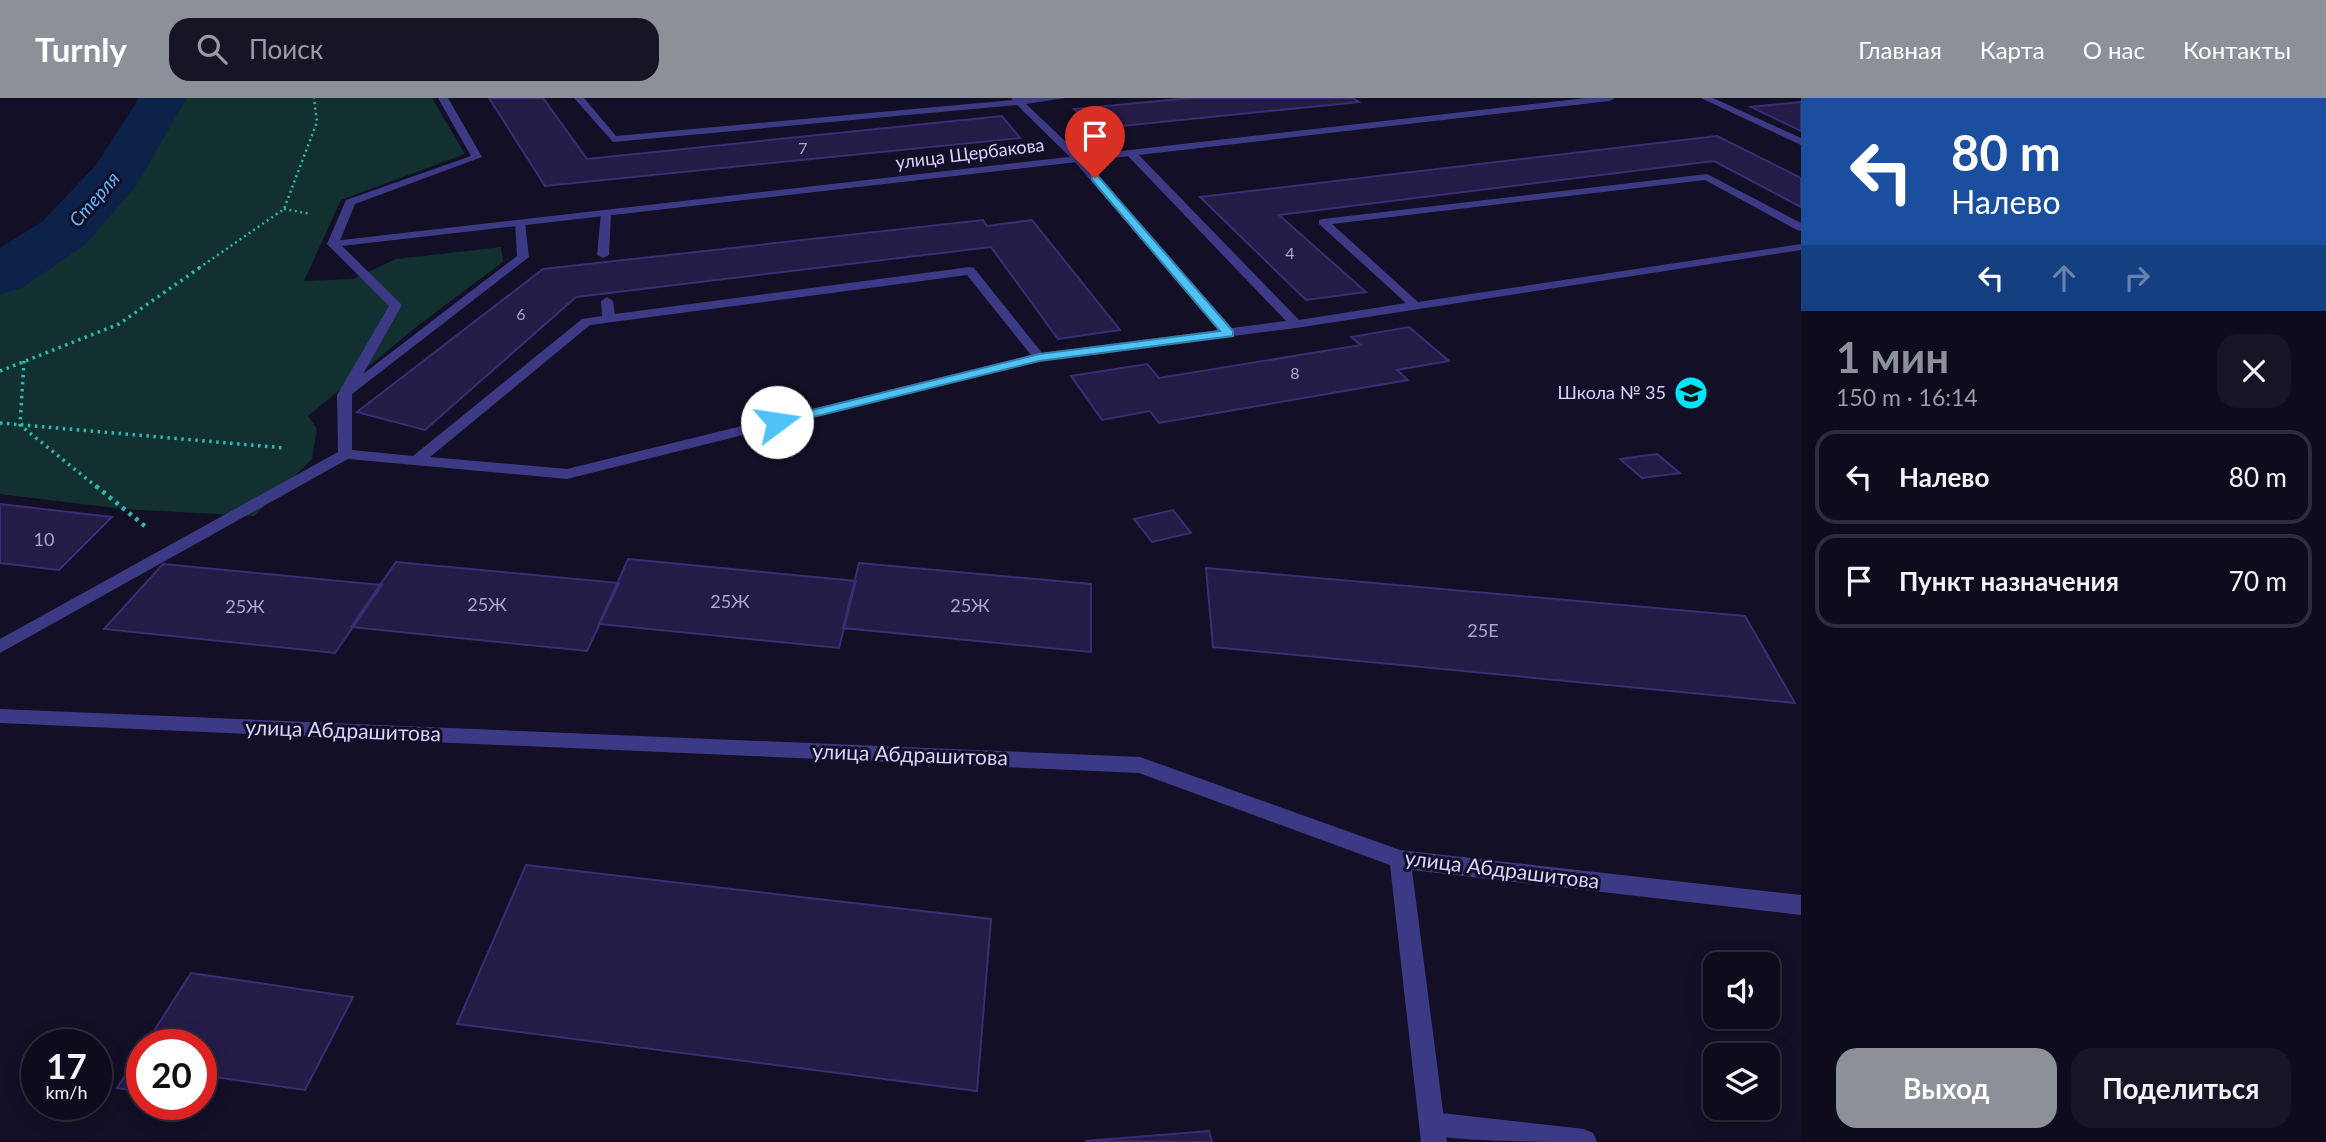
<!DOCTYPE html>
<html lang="ru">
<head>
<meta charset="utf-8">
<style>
	:root { --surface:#0e0b1c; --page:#171425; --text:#f1f3f6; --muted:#9b9ba3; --line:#2e2b3b; --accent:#8c9099 }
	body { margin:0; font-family:Lato,sans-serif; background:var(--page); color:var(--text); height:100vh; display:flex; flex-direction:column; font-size:26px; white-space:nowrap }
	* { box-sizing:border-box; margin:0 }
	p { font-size:23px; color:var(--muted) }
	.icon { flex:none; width:38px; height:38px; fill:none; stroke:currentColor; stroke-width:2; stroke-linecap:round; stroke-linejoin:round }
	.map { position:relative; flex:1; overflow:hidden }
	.details { display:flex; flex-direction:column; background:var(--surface); width:525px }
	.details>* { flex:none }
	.top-card { background:#1a4fa0; color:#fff; overflow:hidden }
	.fabs { position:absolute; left:1703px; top:854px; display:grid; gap:14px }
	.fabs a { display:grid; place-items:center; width:77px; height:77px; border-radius:14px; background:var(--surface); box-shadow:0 4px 18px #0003,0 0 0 2px var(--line); font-size:35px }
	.speed { position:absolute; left:21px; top:931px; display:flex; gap:14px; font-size:35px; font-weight:700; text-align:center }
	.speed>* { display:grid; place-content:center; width:91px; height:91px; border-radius:50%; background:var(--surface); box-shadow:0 4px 18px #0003,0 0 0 2px var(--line); line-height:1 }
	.speed small { font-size:18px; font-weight:400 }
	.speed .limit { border:10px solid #d22; background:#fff; color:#111 }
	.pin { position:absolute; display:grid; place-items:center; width:60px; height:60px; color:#fff; margin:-72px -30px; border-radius:50% 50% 50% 0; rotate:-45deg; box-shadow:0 0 7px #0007 }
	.pin .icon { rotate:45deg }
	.me { position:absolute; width:77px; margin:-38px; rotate:76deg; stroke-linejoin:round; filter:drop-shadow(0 0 5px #0008) }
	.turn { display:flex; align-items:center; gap:24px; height:147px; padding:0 35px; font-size:32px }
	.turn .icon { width:91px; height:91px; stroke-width:2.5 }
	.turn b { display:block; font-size:49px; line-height:60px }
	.lanes { display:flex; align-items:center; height:66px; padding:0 35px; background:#0003; justify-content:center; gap:35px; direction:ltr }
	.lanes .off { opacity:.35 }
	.round { display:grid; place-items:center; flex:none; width:74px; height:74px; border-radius:21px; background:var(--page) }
	.overview { display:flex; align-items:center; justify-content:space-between; height:119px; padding:0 35px }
	h1 { font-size:42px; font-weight:700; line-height:52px; color:var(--accent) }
	.button { display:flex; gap:14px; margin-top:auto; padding:14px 35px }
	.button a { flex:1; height:80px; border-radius:21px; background:var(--accent); color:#fff; font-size:28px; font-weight:700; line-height:80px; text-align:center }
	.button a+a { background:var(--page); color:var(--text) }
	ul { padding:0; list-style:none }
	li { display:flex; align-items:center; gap:21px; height:94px; margin:0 14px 10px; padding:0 21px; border:4px solid var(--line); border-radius:21px }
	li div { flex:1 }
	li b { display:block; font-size:26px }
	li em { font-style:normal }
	header { display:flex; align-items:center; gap:42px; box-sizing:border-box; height:98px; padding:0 35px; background:var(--accent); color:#fff }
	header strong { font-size:33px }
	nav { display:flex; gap:38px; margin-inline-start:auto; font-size:24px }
	.search { width:490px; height:63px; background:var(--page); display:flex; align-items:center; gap:18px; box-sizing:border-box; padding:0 24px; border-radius:21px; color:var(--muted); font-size:26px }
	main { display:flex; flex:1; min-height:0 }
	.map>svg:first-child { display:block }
</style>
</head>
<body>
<header>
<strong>Turnly</strong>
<div class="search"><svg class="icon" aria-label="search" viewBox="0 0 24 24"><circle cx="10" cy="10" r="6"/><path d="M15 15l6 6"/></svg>Поиск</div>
<nav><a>Главная</a><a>Карта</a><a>О нас</a><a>Контакты</a></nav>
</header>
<main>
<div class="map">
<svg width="1801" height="1044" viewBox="0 0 1801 1044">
	<rect width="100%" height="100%" fill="#130f26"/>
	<path fill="#12302f" d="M175 0H432L465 56 341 102 304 183 353 181 396 161 501 149 503 164 420 226 308 318 317 331 312 361 254 418 123 411 0 396V190L82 135 122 91Z"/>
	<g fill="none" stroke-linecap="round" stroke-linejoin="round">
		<path fill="#0c2248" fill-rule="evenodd" d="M139 0H187L136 88 85 147 22 190 0 196V150L43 123 96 67Z"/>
	</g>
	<path fill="#241b47" stroke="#3b2d73" stroke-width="2" d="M489 0H543L587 61 1002 18 1020 40 545 88Z
		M1190 0H1353L1359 4 1092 31 1074 11Z
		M1801 4V33L1751 9Z
		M1717 38 1801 80V109L1714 63 1279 117 1366 194 1306 202 1200 99Z
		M983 122 987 128 1032 122 1120 232 1058 241 991 149 576 199 425 332 357 314 543 171Z
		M1409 229 1449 263 1397 272 1408 282 1159 325 1150 313 1102 322 1071 278 1147 266 1159 280 1361 247 1351 239Z
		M1657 356 1680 375 1642 380 1620 361Z
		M0 406 112 419 59 472 0 465Z
		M1173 412 1191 435 1152 444 1134 421Z
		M628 461 856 483 839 550 599 526Z
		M396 464 619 485 587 553 351 529Z
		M859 465 1091 486V554L843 530Z
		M163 466 382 487 335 555 104 531Z
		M1206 470 1745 518 1795 605 1213 549Z
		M526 767 991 821 977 993 457 926Z
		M191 875 353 899 305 992 201 977V947H145Z
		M142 952V994L117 990Z
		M1209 1033 1212 1044 1085 1043Z"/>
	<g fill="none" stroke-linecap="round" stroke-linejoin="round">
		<path stroke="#2fb8b0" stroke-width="2.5" stroke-dasharray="2 3.5" stroke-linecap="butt" d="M284 111 311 116
			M199 170 284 111 317 24 314 0"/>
		<path stroke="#2fb8b0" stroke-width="3.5" stroke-dasharray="2.5 4.5" stroke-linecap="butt" d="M24 263 20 327 98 390
			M0 273 119 226 202 168
			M0 325 285 350"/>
		<path stroke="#2fb8b0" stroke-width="4.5" stroke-dasharray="3.5 5" stroke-linecap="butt" d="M96 388 146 429"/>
		<path fill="#3d3a85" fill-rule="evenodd" d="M438 0H448L482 59 355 106 339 145 402 207 363 276 517 158 515 123 525 125 529 159 352 296V352L413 358 582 221 602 218 601 203 607 199 613 203 615 216 970 169 974 170 1042 255 1219 232 1074 63 1017 7 613 44 574 0H584L616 38 1013 2 1011 0H1065L1026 6 1082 59 1232 230 1286 223 1127 57V53H1135L1299 222 1406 205 1319 126V122L1323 121 1707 76 1801 125V133L1797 132 1705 82 1332 126 1418 204 1801 146V152L1296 230 1039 263 567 381 348 361 0 555V541L338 354 337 297 389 208 327 146 346 102 471 58ZM967 177 1031 257 567 371 430 359 590 227Z
			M1701 0H1713L1801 40V47Z
			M606 112 611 115 609 157 603 160 597 157 601 115Z
			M1432 1014 1584 1031 1593 1035 1597 1044C1553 1044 1460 1044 1423 1036L1419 1027 1423 1018Z"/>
		<path fill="#3d3a85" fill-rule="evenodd" d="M1586 0H1615L1610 3 333 149 327 146 333 143Z
			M0 611 1140 659 1400 752 1801 797V817L1412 772 1447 1044H1421L1390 767 1139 675 0 625Z"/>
	</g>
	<path fill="#4fc3f7" stroke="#337fa1" stroke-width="2" d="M1092 78H1098L1233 233V238L1039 263 777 328 772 327V322L1039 256 1220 233 1092 82Z"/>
	<defs>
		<symbol id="school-disc" viewBox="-11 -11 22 22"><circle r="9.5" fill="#00e5ff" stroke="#130f26"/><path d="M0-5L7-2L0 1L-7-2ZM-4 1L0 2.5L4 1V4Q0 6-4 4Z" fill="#111"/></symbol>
	</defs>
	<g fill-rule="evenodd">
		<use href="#school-disc" x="1672" y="276" width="38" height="38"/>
	</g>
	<g text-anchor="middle" stroke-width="6" stroke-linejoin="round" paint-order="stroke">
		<g font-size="16" fill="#aca6d1">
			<text x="803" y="56">7</text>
			<text x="1290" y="161">4</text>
			<text x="521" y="222">6</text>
			<text x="1295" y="281">8</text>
		</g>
		<g font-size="18" fill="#d9d4ff" stroke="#130f26">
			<text transform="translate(970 56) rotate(-7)" y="6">улица Щербакова</text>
		</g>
		<g font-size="18" fill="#d9d4ff" stroke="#130f26" text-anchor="end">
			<text x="1666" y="301">Школа № 35</text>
		</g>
		<g font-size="18" fill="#aca6d1">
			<text x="44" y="448">10</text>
			<text x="730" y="510">25Ж</text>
			<text x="487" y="513">25Ж</text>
			<text x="970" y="514">25Ж</text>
			<text x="245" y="515">25Ж</text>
			<text x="1483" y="539">25Е</text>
		</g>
		<g font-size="19" font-style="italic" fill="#62b6ff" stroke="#130f26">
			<text transform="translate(94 101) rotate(-49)" y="7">Стерля</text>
		</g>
		<g font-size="21" fill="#d9d4ff" stroke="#130f26">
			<text transform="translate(343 633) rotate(2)" y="7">улица Абдрашитова</text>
			<text transform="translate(910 657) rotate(2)" y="7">улица Абдрашитова</text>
			<text transform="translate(1502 772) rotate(7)" y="7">улица Абдрашитова</text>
		</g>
	</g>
</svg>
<div class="fabs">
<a><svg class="icon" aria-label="sound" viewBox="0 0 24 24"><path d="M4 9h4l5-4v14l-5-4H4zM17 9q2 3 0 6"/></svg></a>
<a><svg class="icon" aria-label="layers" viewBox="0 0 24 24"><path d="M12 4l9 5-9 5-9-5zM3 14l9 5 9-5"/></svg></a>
</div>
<div class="speed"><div>17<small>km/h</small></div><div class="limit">20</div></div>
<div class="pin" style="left:1095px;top:80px;background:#d93025"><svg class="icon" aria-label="arrive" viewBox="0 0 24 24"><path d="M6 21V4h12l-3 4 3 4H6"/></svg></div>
<svg class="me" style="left:777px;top:324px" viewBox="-20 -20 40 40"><circle r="19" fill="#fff"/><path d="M0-13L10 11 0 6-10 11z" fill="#4fc3f7"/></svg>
</div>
<section class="details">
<div class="top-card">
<div class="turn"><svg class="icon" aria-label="left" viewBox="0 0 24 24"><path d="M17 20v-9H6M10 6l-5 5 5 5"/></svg><div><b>80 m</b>Налево</div></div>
<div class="lanes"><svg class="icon" aria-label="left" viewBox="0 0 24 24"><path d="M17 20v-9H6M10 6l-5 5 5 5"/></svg><svg class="icon off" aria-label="ahead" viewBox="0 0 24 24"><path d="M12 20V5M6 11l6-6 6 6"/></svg><svg class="icon off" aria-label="right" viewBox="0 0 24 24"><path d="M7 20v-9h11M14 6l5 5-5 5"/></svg></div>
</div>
<div class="overview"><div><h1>1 мин</h1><p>150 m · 16:14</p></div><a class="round"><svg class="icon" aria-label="close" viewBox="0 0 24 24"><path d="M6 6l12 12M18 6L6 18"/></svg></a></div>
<ul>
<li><svg class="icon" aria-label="left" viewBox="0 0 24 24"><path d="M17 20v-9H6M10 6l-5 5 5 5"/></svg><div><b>Налево</b></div><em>80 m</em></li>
<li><svg class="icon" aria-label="arrive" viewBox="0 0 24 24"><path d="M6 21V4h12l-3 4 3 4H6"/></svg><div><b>Пункт назначения</b></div><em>70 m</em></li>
</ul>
<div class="button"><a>Выход</a><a>Поделиться</a></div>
</section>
</main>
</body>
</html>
